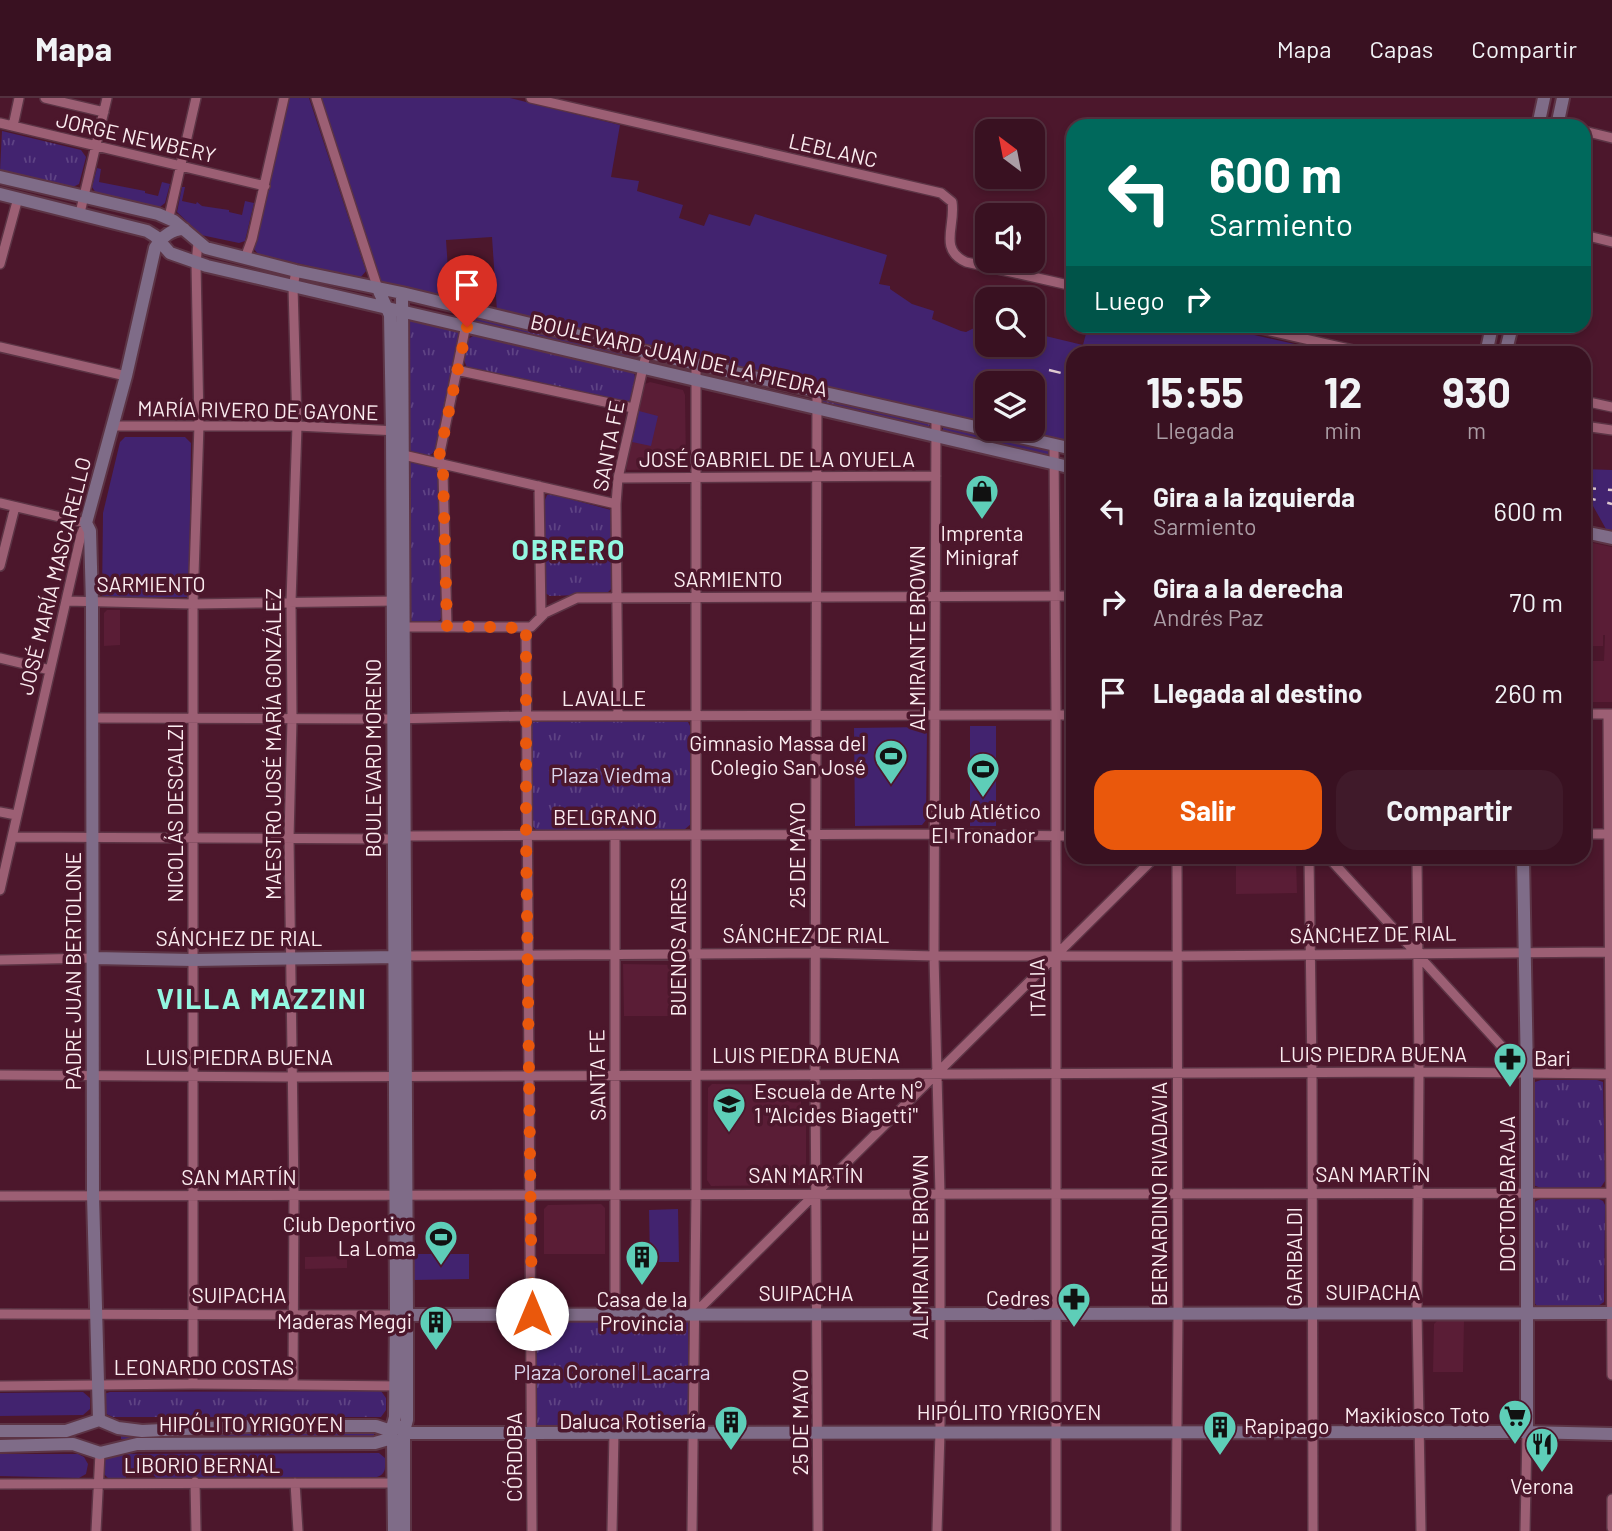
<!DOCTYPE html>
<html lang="es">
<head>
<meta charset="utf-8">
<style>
	:root { --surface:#391121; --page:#401a2a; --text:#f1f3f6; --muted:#ab9da5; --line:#53313f; --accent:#ea580c }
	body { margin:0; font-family:Barlow,sans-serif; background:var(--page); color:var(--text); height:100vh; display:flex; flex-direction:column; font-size:26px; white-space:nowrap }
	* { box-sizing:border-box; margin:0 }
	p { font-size:23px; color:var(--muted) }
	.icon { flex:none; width:38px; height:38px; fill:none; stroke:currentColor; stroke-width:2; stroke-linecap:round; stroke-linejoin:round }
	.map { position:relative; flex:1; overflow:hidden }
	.drawer { position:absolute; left:1066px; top:248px; width:525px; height:518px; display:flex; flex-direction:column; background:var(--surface); border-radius:21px; box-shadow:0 4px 10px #0003,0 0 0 2px var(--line) }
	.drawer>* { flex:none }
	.guide { position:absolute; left:1066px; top:21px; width:525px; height:214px; border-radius:21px; box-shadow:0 4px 10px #0003,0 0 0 2px var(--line); background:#00695c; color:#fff; overflow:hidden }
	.needle { width:46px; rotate:328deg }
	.buttons { position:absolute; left:975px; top:21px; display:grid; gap:14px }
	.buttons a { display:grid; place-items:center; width:70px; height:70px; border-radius:14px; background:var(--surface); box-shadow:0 4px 10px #0003,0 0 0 2px var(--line); font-size:35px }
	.pin { position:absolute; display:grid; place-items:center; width:60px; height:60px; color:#fff; margin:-72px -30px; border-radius:50% 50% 50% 0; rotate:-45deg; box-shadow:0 0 7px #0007 }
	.pin .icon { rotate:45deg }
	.me { position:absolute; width:77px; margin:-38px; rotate:0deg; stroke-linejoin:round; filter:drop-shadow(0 0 5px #0008) }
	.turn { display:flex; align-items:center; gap:24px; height:147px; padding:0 28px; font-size:32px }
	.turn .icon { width:91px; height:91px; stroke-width:2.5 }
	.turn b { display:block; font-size:49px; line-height:60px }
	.then { display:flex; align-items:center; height:66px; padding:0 28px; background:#0003; gap:14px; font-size:26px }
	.eta { display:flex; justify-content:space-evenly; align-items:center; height:119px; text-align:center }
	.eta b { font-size:42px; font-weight:700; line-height:49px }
	.action { display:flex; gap:14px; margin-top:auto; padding:14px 28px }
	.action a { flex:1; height:80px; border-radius:21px; background:var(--accent); color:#fff; font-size:28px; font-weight:700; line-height:80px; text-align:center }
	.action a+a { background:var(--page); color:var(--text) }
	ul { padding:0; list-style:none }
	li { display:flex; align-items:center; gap:21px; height:91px; padding:0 28px }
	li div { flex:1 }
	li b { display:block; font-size:26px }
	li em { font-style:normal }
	header { display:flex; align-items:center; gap:42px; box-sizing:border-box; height:98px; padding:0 35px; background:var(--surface); border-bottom:2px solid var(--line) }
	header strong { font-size:33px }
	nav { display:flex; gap:38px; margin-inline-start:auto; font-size:24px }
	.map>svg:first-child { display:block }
</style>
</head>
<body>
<header>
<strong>Mapa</strong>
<nav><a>Mapa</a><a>Capas</a><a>Compartir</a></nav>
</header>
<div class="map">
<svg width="1612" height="1433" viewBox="0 0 1612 1433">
	<defs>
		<pattern id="park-tufts" width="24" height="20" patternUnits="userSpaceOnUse" patternTransform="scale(1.75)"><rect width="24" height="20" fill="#42236f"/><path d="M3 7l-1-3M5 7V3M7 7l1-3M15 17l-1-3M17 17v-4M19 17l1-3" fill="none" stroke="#5e4384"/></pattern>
	</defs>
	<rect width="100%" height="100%" fill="#4c172c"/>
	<path fill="#5a1d36" d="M650 284 683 292 685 297 686 367 682 371 627 372 624 368 643 287Z
		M1584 443 1612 449V604H1584V563H1604L1605 537H1603V548H1584Z
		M107 512H120V547L104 548V515Z
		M1236 760H1296L1297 795 1236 796Z
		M623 866 681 867 686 875V918H624Z
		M712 986 801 987V1021H806V1083L800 1087 711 1088 707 1082 708 990Z
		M601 1106 605 1110V1156H544V1111L548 1107Z
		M347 1158V1170L305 1171V1159Z
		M1437 1223H1464L1463 1274H1433L1434 1226Z"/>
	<path fill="#42236f" d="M287 0H309L366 173 360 180 258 156 254 151Z
		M320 0H510L620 27 611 79 639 83 637 93 683 107 679 120 704 128 709 116 750 128 755 116 887 157 879 186 890 188V191L912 206 934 213 932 221 961 233 966 234 980 227 987 228V247H1032L1033 235 1083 247 1088 228H1214L1335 255 1073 256V345L1010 331H1032V285H987V326L497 213 492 139 446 142 450 201 385 188 375 176Z
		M97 70 101 71 99 84 145 93V95L158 98 162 84 170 86 165 105 160 109 96 95 92 89Z
		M182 89H185L182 103 196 106 197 104 202 108 229 112V114L242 117 245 103 254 105 245 143 239 145 201 137 177 114Z
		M639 313 658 318 651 348 632 344Z
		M125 339H185L191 345 189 499H102L103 415 120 344Z
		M1584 371 1612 372V432L1606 431 1593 408 1584 406Z
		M970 628H996V728H970Z
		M925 629 927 631 926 722 922 727 855 728 854 630Z
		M678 1111 679 1164H650L649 1112Z
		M414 1156H469V1181L414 1182Z
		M83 1294 90 1300V1311L83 1317 0 1318V1295Z
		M374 1335V1340L121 1341V1336Z
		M379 1355 385 1360C385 1368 387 1376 377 1379L156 1380 151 1374H126V1380H108L101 1373V1360L107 1356Z
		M0 1356H78L84 1359 88 1366 86 1376 79 1380 0 1378Z"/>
	<path fill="url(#park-tufts)" d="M2 33 81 52 86 59 79 86 71 90 0 74Z
		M477 218 638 258 637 262 475 226 474 221Z
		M410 220 456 231 460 238 435 352C429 362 416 360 408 351L407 223Z
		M475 237 630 272 634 275C637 284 635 297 629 304H622L467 270 463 259 468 241Z
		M823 299 930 325V327L927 331 824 306 821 301Z
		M943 328 1047 350 1049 355 1045 358 943 334Z
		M410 363 434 368 440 376 442 517 440 522 435 524 411 523 409 518 407 366Z
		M551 396 611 412 613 489 606 496 550 498 545 495V402L547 397Z
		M536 622 688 624 691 630 692 725 684 732H536L532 727 531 626Z
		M1541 982H1597L1603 984 1605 1083 1601 1089 1541 1090 1533 1087V989L1535 984Z
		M1597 1100 1603 1103 1605 1107 1604 1204 1598 1208H1537L1533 1203V1108L1536 1103 1541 1101Z
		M536 1221 688 1223 689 1323 686 1328 681 1330 542 1329 537 1327 535 1321 534 1225Z
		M381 1293 386 1300V1312L381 1319H113L104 1315 101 1297 110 1294Z"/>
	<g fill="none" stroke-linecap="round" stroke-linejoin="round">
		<defs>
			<path id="street" d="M45 0 104 14
				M316 0 378 191
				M531 0 941 95 952 104C956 128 938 151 966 164L1073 188
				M0 25 265 88
				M13 28 19 0
				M1584 33 1612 40
				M80 115 107 0
				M169 119 196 0
				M1584 137 1612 144
				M245 160 252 141 284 0
				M0 166 18 100
				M1248 228 1371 256
				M0 249 126 278
				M456 272 633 310
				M817 292 815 976 818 1433
				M1584 303 1612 309
				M936 319 934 858 940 1096V1334L937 1433
				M113 328H297L398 333
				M1584 328 1612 332
				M1054 347 1056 617V1433
				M399 356 616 406
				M618 380 936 378
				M539 388 541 519
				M0 405 86 425 81 437 0 792
				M0 468 15 409
				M66 503 193 506 397 503
				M447 528 443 375 439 359 469 212
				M398 529H531L545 515 577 500 1073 498
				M526 530 532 1433
				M0 560 50 572
				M1584 616H1612
				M1608 616 1612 1277
				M618 618 616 406 618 380 647 252
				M93 620 393 621 526 618 1073 617
				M0 714 16 717
				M1584 736H1612
				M615 738V1216
				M12 739 394 741 405 738 936 736 1073 738
				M1309 760 1312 975 1313 1433
				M1329 760 1527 976
				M1417 760 1419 974 1417 1214 1421 1433
				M405 858 816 855 934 858H1177L1612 854
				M0 862 94 860
				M0 977 292 979 1419 974 1612 976
				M0 1098 1612 1095
				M695 1215 1154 760
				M0 1216 396 1217
				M193 1286V506L199 327 196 165 198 145
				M293 1287 294 1097 289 740 292 621 291 503 297 328 293 189 296 173
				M0 1288 193 1286 401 1288
				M195 1384 196 1433
				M295 1385 298 1433
				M0 1386 398 1385
				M1612 1401V1430
				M96 1433 100 1355
				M612 1433 614 1334
				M692 1433 696 1096V266
				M1176 1433 1178 1216 1177 760
				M1525 1433 1527 1334"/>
			<path id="secondary" d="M1538 28 1544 0
				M1557 28 1563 0
				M0 79 158 116 174 123 206 150 296 173 402 195 696 266 1073 351
				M0 96 147 133 155 138 170 155 207 168 1073 370
				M378 191 390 217 392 333 396 1217 395 1319 390 1337
				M402 195 407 1217V1322L404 1333
				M1486 256 1492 228
				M1505 256 1512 228
				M1584 434 1612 440
				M1523 760 1527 976V1334
				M94 860 193 862 399 859
				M396 1217 1612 1215
				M99 1322 93 1097 92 505 90 433 86 425 126 278 155 150C162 139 171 131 184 131
				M392 1332 399 1329 405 1335 1521 1334 1612 1336
				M0 1333H66L99 1322 118 1330 142 1333 249 1328H376L391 1333
				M393 1342 394 1433
				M0 1348 73 1346 100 1355 137 1346 375 1345 392 1340 396 1343H401L405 1335
				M404 1433V1340"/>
		</defs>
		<use href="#street" stroke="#5c3445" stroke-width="12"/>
		<use href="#secondary" stroke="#5c3445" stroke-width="16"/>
		<use href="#street" stroke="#9c5f74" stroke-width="9"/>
		<use href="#secondary" stroke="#7f6c88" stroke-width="12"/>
		<path stroke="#dfcad1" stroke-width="2.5" stroke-dasharray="12 12" stroke-linecap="butt" d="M1049 272 1073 278
			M1584 390 1612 392
			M1584 399 1612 406"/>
	</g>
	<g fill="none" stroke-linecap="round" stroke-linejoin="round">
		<path stroke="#ea580c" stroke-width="12" stroke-dasharray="0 21.6" d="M467 229 439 359 443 375 447 528 526 530V737L532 1216"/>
	</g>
	<defs>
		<symbol id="shop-pin" viewBox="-11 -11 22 30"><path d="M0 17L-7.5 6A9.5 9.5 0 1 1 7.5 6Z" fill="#5eceb8" stroke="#4c172c"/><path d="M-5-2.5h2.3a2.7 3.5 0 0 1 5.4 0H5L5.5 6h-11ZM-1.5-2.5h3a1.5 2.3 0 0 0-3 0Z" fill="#111"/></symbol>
		<symbol id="stadium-pin" viewBox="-11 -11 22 30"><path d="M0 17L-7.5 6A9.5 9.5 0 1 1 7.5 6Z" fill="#5eceb8" stroke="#4c172c"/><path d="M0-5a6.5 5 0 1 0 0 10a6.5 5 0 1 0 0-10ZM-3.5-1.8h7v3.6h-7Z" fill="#111"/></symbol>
		<symbol id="pharmacy-pin" viewBox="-11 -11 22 30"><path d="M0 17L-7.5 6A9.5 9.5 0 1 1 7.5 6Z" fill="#5eceb8" stroke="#4c172c"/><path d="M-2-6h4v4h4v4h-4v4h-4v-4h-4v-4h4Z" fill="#111"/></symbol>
		<symbol id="university-pin" viewBox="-11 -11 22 30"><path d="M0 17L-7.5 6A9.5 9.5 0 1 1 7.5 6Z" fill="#5eceb8" stroke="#4c172c"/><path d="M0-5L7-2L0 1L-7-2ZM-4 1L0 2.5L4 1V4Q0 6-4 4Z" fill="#111"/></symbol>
		<symbol id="building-pin" viewBox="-11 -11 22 30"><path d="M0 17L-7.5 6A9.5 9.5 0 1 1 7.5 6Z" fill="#5eceb8" stroke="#4c172c"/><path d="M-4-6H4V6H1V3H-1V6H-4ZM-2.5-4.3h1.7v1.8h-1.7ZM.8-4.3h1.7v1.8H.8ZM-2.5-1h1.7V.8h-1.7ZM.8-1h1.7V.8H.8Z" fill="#111"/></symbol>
		<symbol id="supermarket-pin" viewBox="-11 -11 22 30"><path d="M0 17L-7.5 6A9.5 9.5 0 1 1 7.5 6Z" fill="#5eceb8" stroke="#4c172c"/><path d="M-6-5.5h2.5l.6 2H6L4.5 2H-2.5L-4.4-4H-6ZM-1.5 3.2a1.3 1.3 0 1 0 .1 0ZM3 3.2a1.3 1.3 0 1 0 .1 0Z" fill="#111"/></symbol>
		<symbol id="restaurant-pin" viewBox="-11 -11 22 30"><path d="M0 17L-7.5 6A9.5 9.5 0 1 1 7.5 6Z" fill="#5eceb8" stroke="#4c172c"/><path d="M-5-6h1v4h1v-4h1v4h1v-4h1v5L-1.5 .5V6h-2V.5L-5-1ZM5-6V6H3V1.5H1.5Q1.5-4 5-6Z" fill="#111"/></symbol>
	</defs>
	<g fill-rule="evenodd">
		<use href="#shop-pin" x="963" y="374" width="38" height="52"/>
		<use href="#stadium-pin" x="872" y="639" width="38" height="52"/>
		<use href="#stadium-pin" x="964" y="652" width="38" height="52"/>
		<use href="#pharmacy-pin" x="1491" y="942" width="38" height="52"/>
		<use href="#university-pin" x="710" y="987" width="38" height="52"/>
		<use href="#stadium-pin" x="422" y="1120" width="38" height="52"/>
		<use href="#building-pin" x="623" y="1140" width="38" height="52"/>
		<use href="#pharmacy-pin" x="1055" y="1182" width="38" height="52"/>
		<use href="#building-pin" x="417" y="1205" width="38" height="52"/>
		<use href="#supermarket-pin" x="1496" y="1299" width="38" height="52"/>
		<use href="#building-pin" x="712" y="1305" width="38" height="52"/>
		<use href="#building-pin" x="1201" y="1310" width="38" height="52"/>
		<use href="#restaurant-pin" x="1523" y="1327" width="38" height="52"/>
	</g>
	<g text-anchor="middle" stroke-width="7" stroke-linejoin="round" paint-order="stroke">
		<g font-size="21" fill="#fbecf0" stroke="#4c172c">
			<text transform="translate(136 40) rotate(13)" y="7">JORGE NEWBERY</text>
			<text transform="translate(833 53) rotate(13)" y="7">LEBLANC</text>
			<text transform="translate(679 258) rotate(13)" y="7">BOULEVARD JUAN DE LA PIEDRA</text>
			<text transform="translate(258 313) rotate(1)" y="7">MARÍA RIVERO DE GAYONE</text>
			<text transform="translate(609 348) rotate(-79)" y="7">SANTA FE</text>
			<text x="777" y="369">JOSÉ GABRIEL DE LA OYUELA</text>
			<text transform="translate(55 478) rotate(-76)" y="7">JOSÉ MARÍA MASCARELLO</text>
			<text x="728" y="489">SARMIENTO</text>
			<text x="151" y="494">SARMIENTO</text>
			<text transform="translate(918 540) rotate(-90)" y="7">ALMIRANTE BROWN</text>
			<text x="604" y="608">LAVALLE</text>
			<text transform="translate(274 646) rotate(-90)" y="7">MAESTRO JOSÉ MARÍA GONZÁLEZ</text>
			<text transform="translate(374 660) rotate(-90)" y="7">BOULEVARD MORENO</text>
			<text transform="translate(176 715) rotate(-90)" y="7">NICOLÁS DESCALZI</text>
			<text x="605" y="727">BELGRANO</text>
			<text transform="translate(798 757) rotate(-90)" y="7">25 DE MAYO</text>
			<text transform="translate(1373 837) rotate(-1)" y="7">SÁNCHEZ DE RIAL</text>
			<text x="806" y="845">SÁNCHEZ DE RIAL</text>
			<text x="239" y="848">SÁNCHEZ DE RIAL</text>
			<text transform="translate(679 849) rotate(-90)" y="7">BUENOS AIRES</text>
			<text transform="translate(74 873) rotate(-90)" y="7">PADRE JUAN BERTOLONE</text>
			<text transform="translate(1038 890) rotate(-91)" y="7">ITALIA</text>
			<text x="1373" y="964">LUIS PIEDRA BUENA</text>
			<text x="806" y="965">LUIS PIEDRA BUENA</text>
			<text x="239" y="967">LUIS PIEDRA BUENA</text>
			<text transform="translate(598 977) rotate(-91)" y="7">SANTA FE</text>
			<text x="1373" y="1084">SAN MARTÍN</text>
			<text x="806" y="1085">SAN MARTÍN</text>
			<text x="239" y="1087">SAN MARTÍN</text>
			<text transform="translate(1160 1096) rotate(-90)" y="7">BERNARDINO RIVADAVIA</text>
			<text transform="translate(1508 1096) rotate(-90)" y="7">DOCTOR BARAJA</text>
			<text transform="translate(921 1149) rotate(-90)" y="7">ALMIRANTE BROWN</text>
			<text transform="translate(1295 1159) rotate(-90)" y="7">GARIBALDI</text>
			<text x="1373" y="1202">SUIPACHA</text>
			<text x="806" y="1203">SUIPACHA</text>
			<text x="239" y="1205">SUIPACHA</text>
			<text x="204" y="1277">LEONARDO COSTAS</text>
			<text x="1009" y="1322">HIPÓLITO YRIGOYEN</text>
			<text transform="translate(801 1324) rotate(-90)" y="7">25 DE MAYO</text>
			<text x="251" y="1334">HIPÓLITO YRIGOYEN</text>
			<text transform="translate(515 1359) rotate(-90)" y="7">CÓRDOBA</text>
			<text x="202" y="1375">LIBORIO BERNAL</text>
		</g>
		<g font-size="21" fill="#fbecf0" stroke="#4c172c" text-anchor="end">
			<text x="982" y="443" text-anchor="middle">Imprenta<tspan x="982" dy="24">Minigraf</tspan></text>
			<text x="866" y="653">Gimnasio Massa del<tspan x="866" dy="24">Colegio San José</tspan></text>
			<text x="983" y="721" text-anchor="middle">Club Atlético<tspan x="983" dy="24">El Tronador</tspan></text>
			<text x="1534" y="968" text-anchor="start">Bari</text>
			<text x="754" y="1001" text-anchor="start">Escuela de Arte N°<tspan x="754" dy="24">1 "Alcides Biagetti"</tspan></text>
			<text x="416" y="1134">Club Deportivo<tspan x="416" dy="24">La Loma</tspan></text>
			<text x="1050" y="1208">Cedres</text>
			<text x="642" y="1209" text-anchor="middle">Casa de la<tspan x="642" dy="24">Provincia</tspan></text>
			<text x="412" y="1231">Maderas Meggi</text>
			<text x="1490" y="1325">Maxikiosco Toto</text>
			<text x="706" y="1331">Daluca Rotisería</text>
			<text x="1244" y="1336" text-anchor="start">Rapipago</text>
			<text x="1542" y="1396" text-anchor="middle">Verona</text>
		</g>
		<g font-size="21" fill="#dcd5ed" stroke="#4c172c">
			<text x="611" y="685">Plaza Viedma</text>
			<text x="612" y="1282">Plaza Coronel Lacarra</text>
		</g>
		<g font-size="28" font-weight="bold" letter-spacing="2" fill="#93f7e1" stroke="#4c172c">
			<text x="569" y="462">OBRERO</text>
			<text x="262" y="911">VILLA MAZZINI</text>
		</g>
	</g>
</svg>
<div class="buttons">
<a><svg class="needle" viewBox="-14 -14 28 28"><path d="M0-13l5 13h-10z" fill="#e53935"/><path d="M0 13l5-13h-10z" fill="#ab9da5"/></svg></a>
<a><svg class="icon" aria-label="sound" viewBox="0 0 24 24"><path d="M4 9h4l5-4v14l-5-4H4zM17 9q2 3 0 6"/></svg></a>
<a><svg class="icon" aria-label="search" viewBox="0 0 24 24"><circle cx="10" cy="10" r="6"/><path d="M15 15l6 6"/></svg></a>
<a><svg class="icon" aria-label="layers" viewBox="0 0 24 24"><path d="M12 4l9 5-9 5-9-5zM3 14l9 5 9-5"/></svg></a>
</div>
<div class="pin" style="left:467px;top:229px;background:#d93025"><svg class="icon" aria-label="arrive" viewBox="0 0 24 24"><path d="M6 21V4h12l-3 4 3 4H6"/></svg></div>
<svg class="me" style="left:532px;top:1216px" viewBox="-20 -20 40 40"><circle r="19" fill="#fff"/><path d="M0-13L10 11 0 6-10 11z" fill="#ea580c"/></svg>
<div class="guide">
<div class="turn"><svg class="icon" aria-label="left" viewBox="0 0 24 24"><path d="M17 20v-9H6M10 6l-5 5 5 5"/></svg><div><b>600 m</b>Sarmiento</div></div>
<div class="then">Luego<svg class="icon" aria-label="right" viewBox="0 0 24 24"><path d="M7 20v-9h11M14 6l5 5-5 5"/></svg></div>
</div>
<section class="drawer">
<div class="eta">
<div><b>15:55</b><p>Llegada</p></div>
<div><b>12</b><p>min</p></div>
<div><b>930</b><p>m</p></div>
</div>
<ul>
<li><svg class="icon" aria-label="left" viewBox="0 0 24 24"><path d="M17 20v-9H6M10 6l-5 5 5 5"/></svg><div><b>Gira a la izquierda</b><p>Sarmiento</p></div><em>600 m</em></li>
<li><svg class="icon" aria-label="right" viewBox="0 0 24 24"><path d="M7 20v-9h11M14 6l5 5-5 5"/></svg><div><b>Gira a la derecha</b><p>Andrés Paz</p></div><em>70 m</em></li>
<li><svg class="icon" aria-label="arrive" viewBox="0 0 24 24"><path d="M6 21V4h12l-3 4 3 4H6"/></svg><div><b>Llegada al destino</b></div><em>260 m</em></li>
</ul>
<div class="action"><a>Salir</a><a>Compartir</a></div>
</section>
</div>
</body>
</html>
